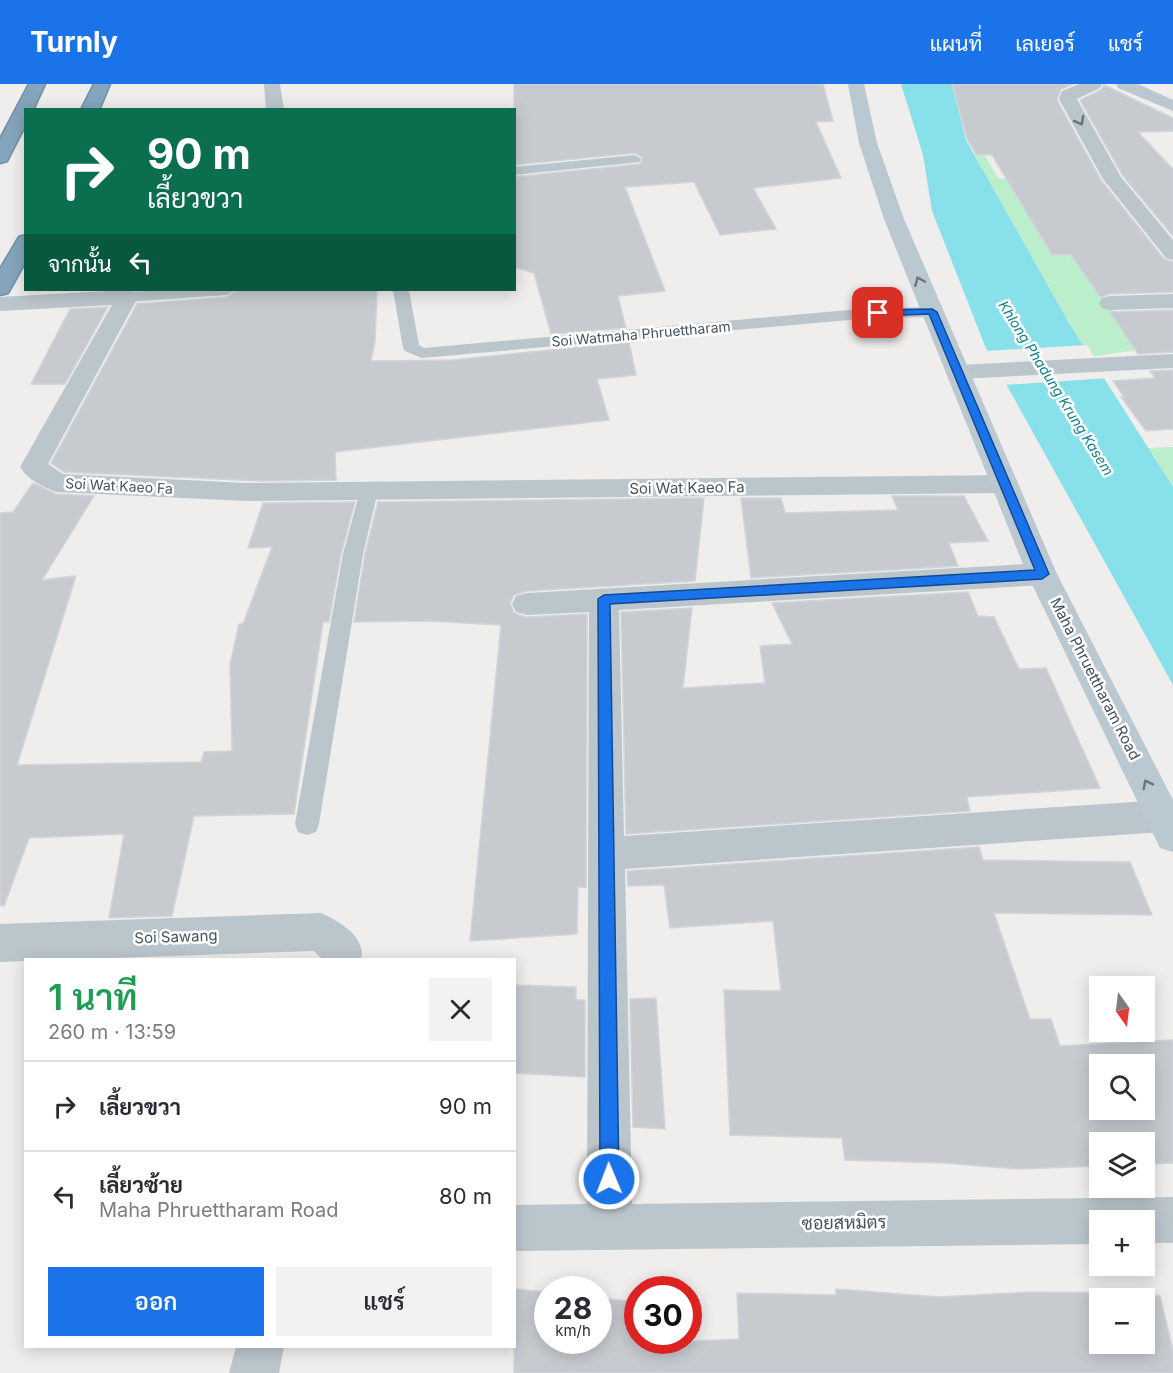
<!DOCTYPE html>
<html lang="th">
<head>
<meta charset="utf-8">
<style>
	:root { --surface:#fff; --page:#f2f2f3; --text:#2b2b33; --muted:#7c7c81; --line:#e1e1e2; --accent:#1a73e8 }
	body { margin:0; font-family:Inter,Sarabun,sans-serif; background:var(--page); color:var(--text); height:100vh; display:flex; flex-direction:column; font-size:22px; white-space:nowrap }
	* { box-sizing:border-box; margin:0 }
	p { font-size:20px; color:var(--muted) }
	.icon { flex:none; width:33px; height:33px; fill:none; stroke:currentColor; stroke-width:2; stroke-linecap:round; stroke-linejoin:round }
	.map { position:relative; flex:1; overflow:hidden }
	.details { position:absolute; left:24px; top:874px; width:492px; height:390px; display:flex; flex-direction:column; background:var(--surface); border-radius:0px; box-shadow:0 3px 15px #0003 }
	.details>* { flex:none }
	.guide { position:absolute; left:24px; top:24px; width:492px; height:183px; border-radius:0px; box-shadow:0 3px 15px #0003; background:#0b6e4f; color:#fff; overflow:hidden }
	.needle { width:39px; rotate:166deg }
	.buttons { position:absolute; left:1089px; top:892px; display:grid; gap:12px }
	.buttons a { display:grid; place-items:center; width:66px; height:66px; border-radius:0px; background:var(--surface); box-shadow:0 3px 15px #0003; font-size:30px }
	.speed { position:absolute; left:534px; top:1192px; display:flex; gap:12px; font-size:30px; font-weight:700; text-align:center }
	.speed>* { display:grid; place-content:center; width:78px; height:78px; border-radius:50%; background:var(--surface); box-shadow:0 3px 15px #0003; line-height:1 }
	.speed small { font-size:15px; font-weight:400 }
	.speed .limit { border:9px solid #d22; background:#fff; color:#111 }
	.pin { position:absolute; display:grid; place-items:center; width:51px; height:51px; color:#fff; margin:-26px; border-radius:12px; box-shadow:0 3px 9px #0006 }
	.me { position:absolute; width:66px; margin:-33px; rotate:359deg; stroke-linejoin:round; filter:drop-shadow(0 0 4px #0008) }
	.turn { display:flex; align-items:center; gap:21px; height:126px; padding:0 24px; font-size:27px }
	.turn .icon { width:78px; height:78px; stroke-width:2.5 }
	.turn b { display:block; font-size:42px; line-height:51px }
	.then { display:flex; align-items:center; height:57px; padding:0 24px; background:#0003; gap:12px; font-size:22px }
	.round { display:grid; place-items:center; flex:none; width:63px; height:63px; border-radius:0px; background:var(--page) }
	.overview { display:flex; align-items:center; justify-content:space-between; height:102px; padding:0 24px }
	h1 { font-size:36px; font-weight:600; line-height:45px; color:#1e9e55 }
	.button { display:flex; gap:12px; margin-top:auto; padding:12px 24px }
	.button a { flex:1; height:69px; border-radius:0px; background:var(--accent); color:#fff; font-size:24px; font-weight:600; line-height:69px; text-align:center }
	.button a+a { background:var(--page); color:var(--text) }
	ul { padding:0; list-style:none }
	li { display:flex; align-items:center; gap:18px; height:90px; padding:0 24px; border-top:2px solid var(--line) }
	li div { flex:1 }
	li b { display:block; font-size:22px }
	li em { font-style:normal }
	header { display:flex; align-items:center; gap:36px; box-sizing:border-box; height:84px; padding:0 30px; background:var(--accent); color:#fff }
	header strong { font-size:28px }
	nav { display:flex; gap:33px; margin-inline-start:auto; font-size:21px }
	.map>svg:first-child { display:block }
</style>
</head>
<body>
<header>
<strong>Turnly</strong>
<nav><a>แผนที่</a><a>เลเยอร์</a><a>แชร์</a></nav>
</header>
<div class="map">
<svg width="1173" height="1289" viewBox="0 0 1173 1289">
	<rect width="100%" height="100%" fill="#f0eded"/>
	<path fill="#bbeeca" d="M974 70H984L998 94 1006 95 1052 171 1075 173 1138 260 1137 266 1091 273 1069 239Z
		M1173 363V403L1148 364Z"/>
	<path fill="#88e0eb" d="M901 0H952L966 56 1069 239 1173 403V601L985 262 932 127 923 71Z"/>
	<path fill="#f0eded" d="M1087 261 1108 294 1003 301 985 267Z"/>
	<path fill="#c7cbd0" stroke="#d1d4d9" stroke-width="1.5" fill-rule="evenodd" d="M514 0H823L833 37 816 38 841 94 753 104 776 145 720 151 694 98 625 103 665 207 618 212 626 244 551 250 534 189 514 183V93L640 80 643 74 635 69 514 81Z
		M952 0H1073L1061 5 1057 16 1101 96 1164 175 1173 178V208L1110 210 1100 213 1071 171H1052L992 71 976 70 967 55Z
		M1104 1 1173 34V47L1138 48 1173 85V152L1123 92 1080 16 1101 6Z
		M237 206H377L375 258 371 277 452 276 629 258 636 291 597 295 609 336 335 368 336 396 260 397 64 388 51 379 137 220 227 213Z
		M108 223 65 300H31L70 225Z
		M1173 226V268L1138 270 1110 228Z
		M1173 286V345L1146 347 1121 313H1124L1113 297 1155 294 1150 287Z
		M33 399 56 410 94 412 42 496 76 492 17 681 201 678 204 668 232 667 230 580 239 540H243L272 463 248 464 263 419 355 418 341 470 329 538H323L294 730 194 732 172 832 109 834 124 750 29 754 4 822 0 821V429L13 428Z
		M892 412H964L988 457 949 459 958 482 751 494 741 414H781L785 429 898 426Z
		M704 414 695 497 527 507 514 511 510 519 514 529 526 533 587 530 586 803H578L577 850 470 857 501 541 430 537 354 538 365 470 378 418Z
		M968 508 978 532 994 533 1019 585 1046 584 1100 704 967 713 970 727 626 750 621 528 692 524 683 604 765 599 760 562 792 560 772 519Z
		M979 763 983 776 1130 778 1152 831 994 829 1030 935H1051L1060 962 1173 956V1079L1144 1080V1059H1100V1082L1019 1085 944 1079 845 1076 842 1054 730 1051 724 906 781 907 773 837 670 844 664 801 628 802 627 787ZM1100 981H1144V1026H1100Z
		M514 901 576 903V916H585V993L514 989Z
		M656 914 665 1045 633 1043 630 915Z
		M514 1205 548 1208V1257H598V1214L638 1218V1257L678 1258 739 1255 737 1209 836 1211V1205L939 1213 1031 1208 1136 1209 1160 1212 1173 1266V1289H514ZM1100 1215H1144V1260H1100Z"/>
	<g fill="none" stroke-linecap="round" stroke-linejoin="round">
		<defs>
			<path id="motorway" d="M29 0H45L33 26H26V40L9 73 7 77 0 79V55Z
				M94 0H110L99 26H81Z
				M26 151V177L8 209 0 211V185L19 153Z"/>
		</defs>
		<use href="#motorway" stroke="#7090a8" stroke-width="3"/>
		<path fill="#bbc6cc" fill-rule="evenodd" d="M635 71 641 75 640 78 514 91V83Z
			M169 206H235L227 211 127 218 119 213 127 208Z
			M393 206H409L419 261 424 264 860 225 932 223 940 228 932 233 860 235 422 274 405 267 403 264Z
			M369 401 376 402 378 407 363 470 319 740 316 748 307 751 298 748 295 740 343 470 360 407 362 402Z"/>
		<path fill="#bbc6cc" fill-rule="evenodd" d="M264 0H280L284 26H266Z
			M1079 0H1102L1100 4 1077 15 1121 93 1173 156V176L1166 174 1103 95 1059 15 1062 7Z
			M127 206 135 208 138 213 48 380 63 390 246 399 1005 391 1015 393 1018 400 1015 407 1005 409 246 417 57 408C44 404 27 395 20 383L112 221 0 227V213Z
			M1173 210V224L1110 226 1102 224 1099 219 1102 214 1110 212Z
			M1173 270V284L959 295 950 293 947 288 950 283 959 281Z
			M1042 479 1052 482 1057 490 1052 498 1042 501 619 526 624 752 1163 716 1173 720V744L1163 748 625 785 632 1120 1173 1113V1159H1144V1137H1100V1160L514 1167V1121L587 1120 589 528 527 531 516 528 512 520 516 512 527 509Z
			M321 829C339 837 367 853 361 876H323L314 867 0 878V840Z
			M236 1263H284L279 1289H229Z"/>
		<path fill="#bac8d1" fill-rule="evenodd" d="M848 0H864L877 59 904 135 1057 490 1173 716V768L1160 764 1027 490 884 135 859 59Z
			M1116 0H1138L1173 16V27L1118 4Z"/>
		<use href="#motorway" fill="#85a5bc" fill-rule="evenodd"/>
	</g>
	<defs><path id="oneway-chevron" d="M-2-3.5L2.5 0L-2 3.5" fill="none" stroke-width="1.6" stroke-linecap="round" stroke-linejoin="round" transform="scale(1.5)"/></defs>
	<use stroke="#68757c" href="#oneway-chevron" transform="translate(1080 37) rotate(61)"/>
	<g stroke="#68757e">
		<use href="#oneway-chevron" transform="translate(919 197) rotate(-113)"/>
		<use href="#oneway-chevron" transform="translate(1147 700) rotate(-117)"/>
	</g>
	<path fill="#1a73e8" stroke="#114b97" stroke-width="1.5" d="M932 225 937 228 1049 490 1042 495 610 520 619 1095 616 1101 609 1104 603 1101 600 1095 598 515 604 511 1035 486 929 230 878 232 873 229 878 226Z"/>
	<g text-anchor="middle" stroke-width="5" stroke-linejoin="round" paint-order="stroke">
		<g font-size="14" fill="#45525a" stroke="#fff">
			<text transform="translate(641 250) rotate(-5)" y="5">Soi Watmaha Phruettharam</text>
			<text transform="translate(119 402) rotate(3)" y="5">Soi Wat Kaeo Fa</text>
		</g>
		<g font-size="14" font-style="italic" fill="#0e8090" stroke="#fff">
			<text transform="translate(1056 304) rotate(58)" y="5">Khlong Phadung Krung Kasem</text>
		</g>
		<g font-size="15" fill="#45525a" stroke="#fff">
			<text transform="translate(687 404) rotate(-1)" y="5">Soi Wat Kaeo Fa</text>
			<text transform="translate(1095 595) rotate(63)" y="5">Maha Phruettharam Road</text>
			<text transform="translate(176 853) rotate(-2)" y="5">Soi Sawang</text>
		</g>
		<g font-size="18" fill="#45525a" stroke="#fff">
			<text transform="translate(844 1139) rotate(-1)" y="6">ซอยสหมิตร</text>
		</g>
	</g>
</svg>
<div class="buttons">
<a><svg class="needle" viewBox="-14 -14 28 28"><path d="M0-13l5 13h-10z" fill="#e53935"/><path d="M0 13l5-13h-10z" fill="#7c7c81"/></svg></a>
<a><svg class="icon" aria-label="search" viewBox="0 0 24 24"><circle cx="10" cy="10" r="6"/><path d="M15 15l6 6"/></svg></a>
<a><svg class="icon" aria-label="layers" viewBox="0 0 24 24"><path d="M12 4l9 5-9 5-9-5zM3 14l9 5 9-5"/></svg></a>
<a>+</a>
<a>−</a>
</div>
<div class="speed"><div>28<small>km/h</small></div><div class="limit">30</div></div>
<div class="pin" style="left:878px;top:229px;background:#d93025"><svg class="icon" aria-label="arrive" viewBox="0 0 24 24"><path d="M6 21V4h12l-3 4 3 4H6"/></svg></div>
<svg class="me" style="left:609px;top:1095px" viewBox="-20 -20 40 40"><circle r="17" fill="#1a73e8" stroke="#fff" stroke-width="3"/><path d="M0-11L8 9 0 5-8 9z" fill="#fff"/></svg>
<div class="guide">
<div class="turn"><svg class="icon" aria-label="right" viewBox="0 0 24 24"><path d="M7 20v-9h11M14 6l5 5-5 5"/></svg><div><b>90 m</b>เลี้ยวขวา</div></div>
<div class="then">จากนั้น<svg class="icon" aria-label="left" viewBox="0 0 24 24"><path d="M17 20v-9H6M10 6l-5 5 5 5"/></svg></div>
</div>
<section class="details">
<div class="overview"><div><h1>1 นาที</h1><p>260 m · 13:59</p></div><a class="round"><svg class="icon" aria-label="close" viewBox="0 0 24 24"><path d="M6 6l12 12M18 6L6 18"/></svg></a></div>
<ul>
<li><svg class="icon" aria-label="right" viewBox="0 0 24 24"><path d="M7 20v-9h11M14 6l5 5-5 5"/></svg><div><b>เลี้ยวขวา</b></div><em>90 m</em></li>
<li><svg class="icon" aria-label="left" viewBox="0 0 24 24"><path d="M17 20v-9H6M10 6l-5 5 5 5"/></svg><div><b>เลี้ยวซ้าย</b><p>Maha Phruettharam Road</p></div><em>80 m</em></li>
</ul>
<div class="button"><a>ออก</a><a>แชร์</a></div>
</section>
</div>
</body>
</html>
